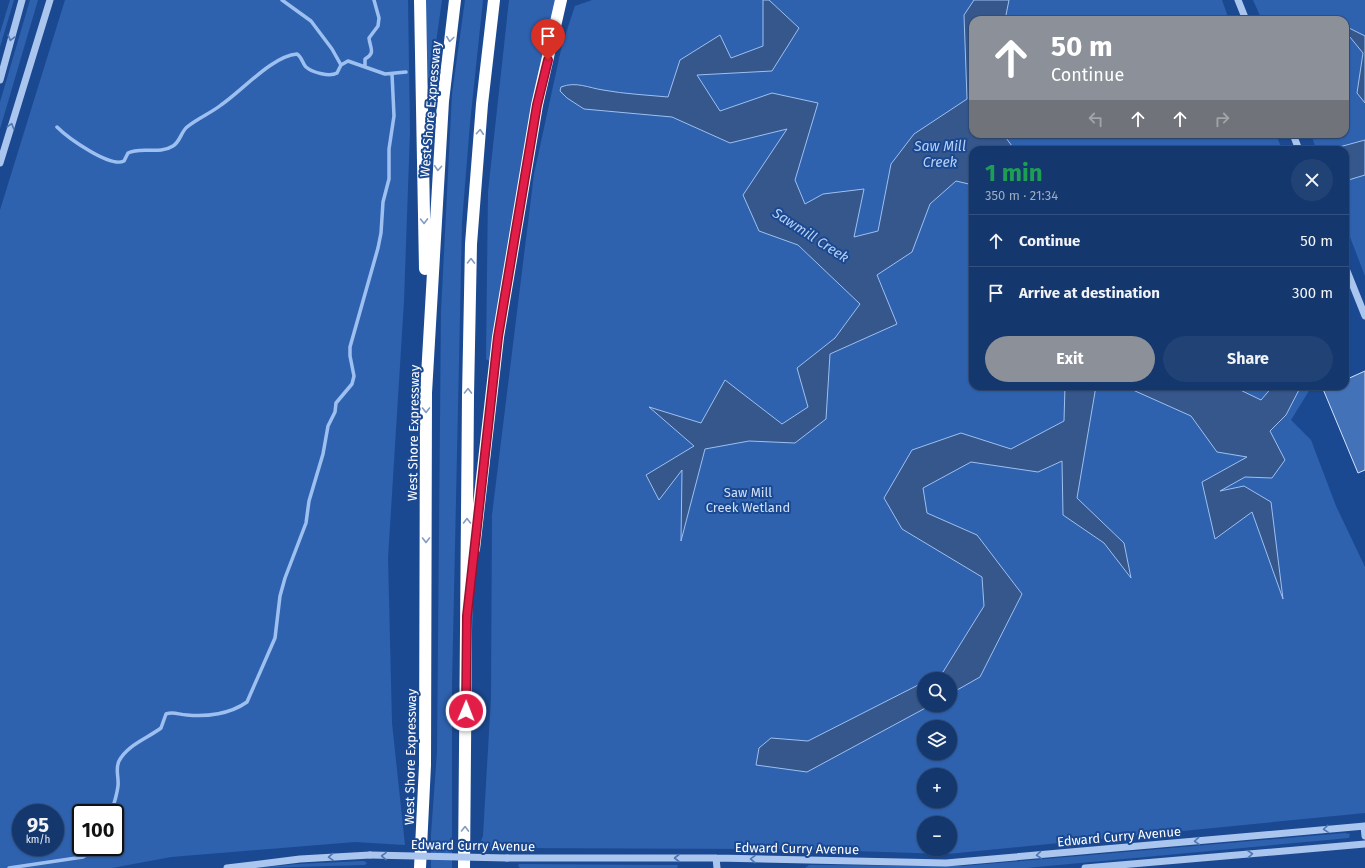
<!DOCTYPE html>
<html lang="en">
<head>
<meta charset="utf-8">
<style>
	:root { --surface:#14376d; --page:#214275; --text:#f1f3f6; --muted:#9dacc2; --line:#335180; --accent:#8c9099 }
	body { margin:0; font-family:"Fira Sans",sans-serif; background:var(--page); color:var(--text); height:100vh; display:flex; flex-direction:column; font-size:15px; white-space:nowrap }
	* { box-sizing:border-box; margin:0 }
	p { font-size:13px; color:var(--muted) }
	.icon { flex:none; width:22px; height:22px; fill:none; stroke:currentColor; stroke-width:2; stroke-linecap:round; stroke-linejoin:round }
	.map { position:relative; flex:1; overflow:hidden }
	.sheet { position:absolute; left:969px; top:146px; width:380px; height:244px; display:flex; flex-direction:column; background:var(--surface); border-radius:12px; box-shadow:0 1px 3px #0004,0 0 0 1px var(--line) }
	.sheet>* { flex:none }
	.top-card { position:absolute; left:969px; top:16px; width:380px; height:122px; border-radius:12px; box-shadow:0 1px 3px #0004,0 0 0 1px var(--line); background:#8c9099; color:#fff; overflow:hidden }
	.buttons { position:absolute; left:917px; top:672px; display:grid; gap:8px }
	.buttons a { display:grid; place-items:center; width:40px; height:40px; border-radius:50%; background:var(--surface); box-shadow:0 1px 3px #0004,0 0 0 1px var(--line); font-size:20px }
	.speed { position:absolute; left:12px; top:804px; display:flex; gap:8px; font-size:20px; font-weight:700; text-align:center }
	.speed>* { display:grid; place-content:center; width:52px; height:52px; border-radius:50%; background:var(--surface); box-shadow:0 1px 3px #0004,0 0 0 1px var(--line); line-height:1 }
	.speed small { font-size:10px; font-weight:400 }
	.speed .limit { border:2px solid #111; border-radius:6px; background:#fff; color:#111 }
	.pin { position:absolute; display:grid; place-items:center; width:34px; height:34px; color:#fff; margin:-41px -17px; border-radius:50% 50% 50% 0; rotate:-45deg; box-shadow:0 0 4px #0007 }
	.pin .icon { rotate:45deg }
	.me { position:absolute; width:44px; margin:-22px; rotate:1deg; stroke-linejoin:round; filter:drop-shadow(0 0 3px #0008) }
	.turn { display:flex; align-items:center; gap:14px; height:84px; padding:0 16px; font-size:18px }
	.turn .icon { width:52px; height:52px; stroke-width:2.5 }
	.turn b { display:block; font-size:28px; line-height:34px }
	.lanes { display:flex; align-items:center; height:38px; padding:0 16px; background:#0003; justify-content:center; gap:20px; direction:ltr }
	.lanes .off { opacity:.35 }
	.round { display:grid; place-items:center; flex:none; width:42px; height:42px; border-radius:21px; background:var(--page) }
	.head { display:flex; align-items:center; justify-content:space-between; height:68px; padding:0 16px }
	h1 { font-size:24px; font-weight:700; line-height:30px; color:#1e9e55 }
	.cta { display:flex; gap:8px; margin-top:auto; padding:8px 16px }
	.cta a { flex:1; height:46px; border-radius:24px; background:var(--accent); color:#fff; font-size:16px; font-weight:700; line-height:46px; text-align:center }
	.cta a+a { background:var(--page); color:var(--text) }
	ul { padding:0; list-style:none }
	li { display:flex; align-items:center; gap:12px; height:52px; padding:0 16px; border-top:1px solid var(--line) }
	li div { flex:1 }
	li b { display:block; font-size:15px }
	li em { font-style:normal }
	.map>svg:first-child { display:block }
</style>
</head>
<body>
<div class="map">
<svg width="1365" height="868" viewBox="0 0 1365 868">
	<rect width="100%" height="100%" fill="#1b4991"/>
	<path fill="#2e62af" fill-rule="evenodd" d="M10 0H14L0 47V33Z
		M30 0H38L0 129V102Z
		M65 0H408L410 131 404 301 388 558 392 723 405 845 355 842 171 857 112 868H0V210ZM21 813H55V847H21ZM81 813H115V847H81Z
		M425 0H442L431 78H428Z
		M465 0H483L470 123 462 222 452 684V868H431V834L437 752 441 312 452 94Z
		M509 0H557L491 362 486 359 488 192Z
		M592 0H1222L1229 20H973V134H1276L1282 150H973V386H1312L1291 420 1311 440 1336 506 1365 567V813L948 854 790 849 490 848V846H479L483 836 491 697 492 515 534 174 562 45 575 6ZM924 679H950V705H924ZM924 727H950V753H924ZM924 775H950V801H924ZM924 823H950V849H924Z
		M1253 0H1365V140L1328 150H1313L1315 146 1311 134H1345V20H1262Z
		M1365 168V276L1345 224V176Z
		M1345 833 1350 834 1349 838 1026 868H805L809 865 963 866Z
		M364 861 367 863 365 865 258 868 298 864Z
		M519 864 661 865H678L677 868H520L518 866Z"/>
	<path fill="#36578c" stroke="#9ec0f0" d="M763 0H769L799 28 772 71 697 75 720 111 772 93 818 103 795 180 805 204 823 194 864 189 854 237 878 231 891 164 914 134 967 99 964 15 974 0H1009L1005 20H973V134H1003L1015 150H973V185L956 181 930 204 912 252 877 275 897 324 830 354 826 419 795 443 749 441 705 449 681 541 682 470 659 500 646 475 694 446 649 407 701 423 725 380 782 424 808 407 797 368 835 338 860 304 798 245 759 231 743 195 787 129 730 143 672 117 584 109 567 98 560 91 561 87C576 81 589 88 603 90 625 94 647 95 668 97L680 60 720 35 731 58 763 46Z
		M1345 26 1365 36V103L1357 93 1363 53 1345 31Z
		M1365 140V175L1345 181V150H1328Z
		M1065 386H1096L1077 498 1124 543 1131 578 1104 543 1063 515 1062 461 1038 472 971 462 923 488 927 513 977 535 1022 594 980 677 950 694V679H930L943 672 984 606 982 577 902 529 884 498 912 450 961 433 1011 449 1064 421Z
		M1124 386H1232L1261 400 1273 386H1301L1286 415 1270 431 1285 460 1272 478 1245 477 1220 491 1244 486 1271 502 1283 599 1252 512 1215 539 1202 482 1247 457 1217 452 1191 416Z
		M924 682V705H931L807 772 756 765 759 748 771 738 808 741Z"/>
	<g fill="none" stroke-linecap="round" stroke-linejoin="round">
		<path stroke="#9ec0f0" stroke-width="3.5" d="M282 0 311 21 332 49 341 65
			M365 67V59C376 53 370 48 369 38L378 26 379 18 374 0
			M57 127C68 138 110 168 124 161L128 153C141 146 159 155 173 146 180 142 181 132 187 127 198 118 211 113 221 105 242 91 272 56 297 54 302 57 302 63 306 67 313 73 330 77 337 73L341 65 348 61 385 74 406 72
			M111 813C114 804 117 795 118 786 119 777 115 769 119 761 127 745 148 738 161 728L166 714C174 711 179 715 187 715 207 717 230 714 247 702L275 638 280 596 285 578 306 523 309 501 323 454 328 426 335 412 336 403 352 384 354 376 350 356V347L378 248 381 233 383 202 389 179V149L394 116 392 74
			M9 868 83 857 92 852 97 847"/>
	</g>
	<path fill="#4472b9" stroke="#d1e1fa" d="M1365 371V470L1358 473 1323 389 1329 386H1345V380Z"/>
	<g fill="none" stroke-linecap="round" stroke-linejoin="round">
		<path stroke="#abc6ee" stroke-width="7" d="M1238 0 1246 20
			M0 80 22 0
			M1293 134 1299 150
			M0 163 50 0
			M1345 266 1365 316
			M1364 826 1365 836
			M507 858H716L946 863 1365 826
			M716 858 717 868
			M227 868 300 859 370 855
			M1085 868 1365 844"/>
		<path stroke="#fff" stroke-width="12" d="M420 0 425 269
			M474 549 498 337 537 105 561 0
			M420 868 425 765 426 393 443 101 455 0
			M464 868 468 396 471 244 482 104 494 0"/>
		<path stroke="#abc6ee" stroke-width="7" d="M370 855 507 858"/>
	</g>
	<defs><path id="oneway-chevron" d="M-2-3.5L2.5 0L-2 3.5" fill="none" stroke-width="1.6" stroke-linecap="round" stroke-linejoin="round"/></defs>
	<g stroke="#4d75b2">
		<use href="#oneway-chevron" transform="translate(11 38) rotate(105)"/>
		<use href="#oneway-chevron" transform="translate(11 126) rotate(-73)"/>
		<use href="#oneway-chevron" transform="translate(1326 829) rotate(175)"/>
		<use href="#oneway-chevron" transform="translate(1197 841) rotate(175)"/>
		<use href="#oneway-chevron" transform="translate(1250 854) rotate(-5)"/>
		<use href="#oneway-chevron" transform="translate(1039 855) rotate(175)"/>
		<use href="#oneway-chevron" transform="translate(384 856) rotate(-179)"/>
		<use href="#oneway-chevron" transform="translate(331 857) rotate(177)"/>
		<use href="#oneway-chevron" transform="translate(677 858) rotate(-180)"/>
		<use href="#oneway-chevron" transform="translate(753 859) rotate(-179)"/>
	</g>
	<g stroke="#829bc2">
		<use href="#oneway-chevron" transform="translate(450 39) rotate(97)"/>
		<use href="#oneway-chevron" transform="translate(480 132) rotate(-86)"/>
		<use href="#oneway-chevron" transform="translate(438 168) rotate(94)"/>
		<use href="#oneway-chevron" transform="translate(424 221) rotate(89)"/>
		<use href="#oneway-chevron" transform="translate(471 261) rotate(-89)"/>
		<use href="#oneway-chevron" transform="translate(468 391) rotate(-89)"/>
		<use href="#oneway-chevron" transform="translate(426 410) rotate(90)"/>
		<use href="#oneway-chevron" transform="translate(467 521) rotate(-90)"/>
		<use href="#oneway-chevron" transform="translate(426 540) rotate(90)"/>
		<use href="#oneway-chevron" transform="translate(465 829) rotate(-89)"/>
	</g>
	<g fill="none" stroke-linecap="round" stroke-linejoin="round">
		<defs>
			<path id="route" d="M466 711 467 616 498 337 537 105 548 60"/>
		</defs>
		<use href="#route" stroke="#92132f" stroke-width="10"/>
		<use href="#route" stroke="#e11d48" stroke-width="7"/>
	</g>
	<g text-anchor="middle" stroke-width="4" stroke-linejoin="round" paint-order="stroke">
		<g font-size="13" fill="#fff" stroke="#1b4991">
			<text transform="translate(430 109) rotate(-85)" y="5">West Shore Expressway</text>
			<text transform="translate(413 433) rotate(-89)" y="5">West Shore Expressway</text>
			<text transform="translate(410 757) rotate(-89)" y="5">West Shore Expressway</text>
			<text transform="translate(1119 836) rotate(-5)" y="5">Edward Curry Avenue</text>
			<text transform="translate(473 845) rotate(1)" y="5">Edward Curry Avenue</text>
			<text transform="translate(797 848) rotate(1)" y="5">Edward Curry Avenue</text>
		</g>
		<g font-size="13" fill="#d1e1fa" stroke="#1b4991">
			<text x="748" y="497">Saw Mill<tspan x="748" dy="15">Creek Wetland</tspan></text>
		</g>
		<g font-size="14" font-style="italic" fill="#b7d0f5" stroke="#1b4991">
			<text x="940" y="151">Saw Mill<tspan x="940" dy="16">Creek</tspan></text>
			<text transform="translate(811 235) rotate(33)" y="5">Sawmill Creek</text>
		</g>
	</g>
</svg>
<div class="buttons">
<a><svg class="icon" aria-label="search" viewBox="0 0 24 24"><circle cx="10" cy="10" r="6"/><path d="M15 15l6 6"/></svg></a>
<a><svg class="icon" aria-label="layers" viewBox="0 0 24 24"><path d="M12 4l9 5-9 5-9-5zM3 14l9 5 9-5"/></svg></a>
<a>+</a>
<a>−</a>
</div>
<div class="speed"><div>95<small>km/h</small></div><div class="limit">100</div></div>
<div class="pin" style="left:548px;top:60px;background:#d93025"><svg class="icon" aria-label="arrive" viewBox="0 0 24 24"><path d="M6 21V4h12l-3 4 3 4H6"/></svg></div>
<svg class="me" style="left:466px;top:711px" viewBox="-20 -20 40 40"><circle r="17" fill="#e11d48" stroke="#fff" stroke-width="3"/><path d="M0-11L8 9 0 5-8 9z" fill="#fff"/></svg>
<div class="top-card">
<div class="turn"><svg class="icon" aria-label="ahead" viewBox="0 0 24 24"><path d="M12 20V5M6 11l6-6 6 6"/></svg><div><b>50 m</b>Continue</div></div>
<div class="lanes"><svg class="icon off" aria-label="left" viewBox="0 0 24 24"><path d="M17 20v-9H6M10 6l-5 5 5 5"/></svg><svg class="icon" aria-label="ahead" viewBox="0 0 24 24"><path d="M12 20V5M6 11l6-6 6 6"/></svg><svg class="icon" aria-label="ahead" viewBox="0 0 24 24"><path d="M12 20V5M6 11l6-6 6 6"/></svg><svg class="icon off" aria-label="right" viewBox="0 0 24 24"><path d="M7 20v-9h11M14 6l5 5-5 5"/></svg></div>
</div>
<section class="sheet">
<div class="head"><div><h1>1 min</h1><p>350 m · 21:34</p></div><a class="round"><svg class="icon" aria-label="close" viewBox="0 0 24 24"><path d="M6 6l12 12M18 6L6 18"/></svg></a></div>
<ul>
<li><svg class="icon" aria-label="ahead" viewBox="0 0 24 24"><path d="M12 20V5M6 11l6-6 6 6"/></svg><div><b>Continue</b></div><em>50 m</em></li>
<li><svg class="icon" aria-label="arrive" viewBox="0 0 24 24"><path d="M6 21V4h12l-3 4 3 4H6"/></svg><div><b>Arrive at destination</b></div><em>300 m</em></li>
</ul>
<div class="cta"><a>Exit</a><a>Share</a></div>
</section>
</div>
</body>
</html>
